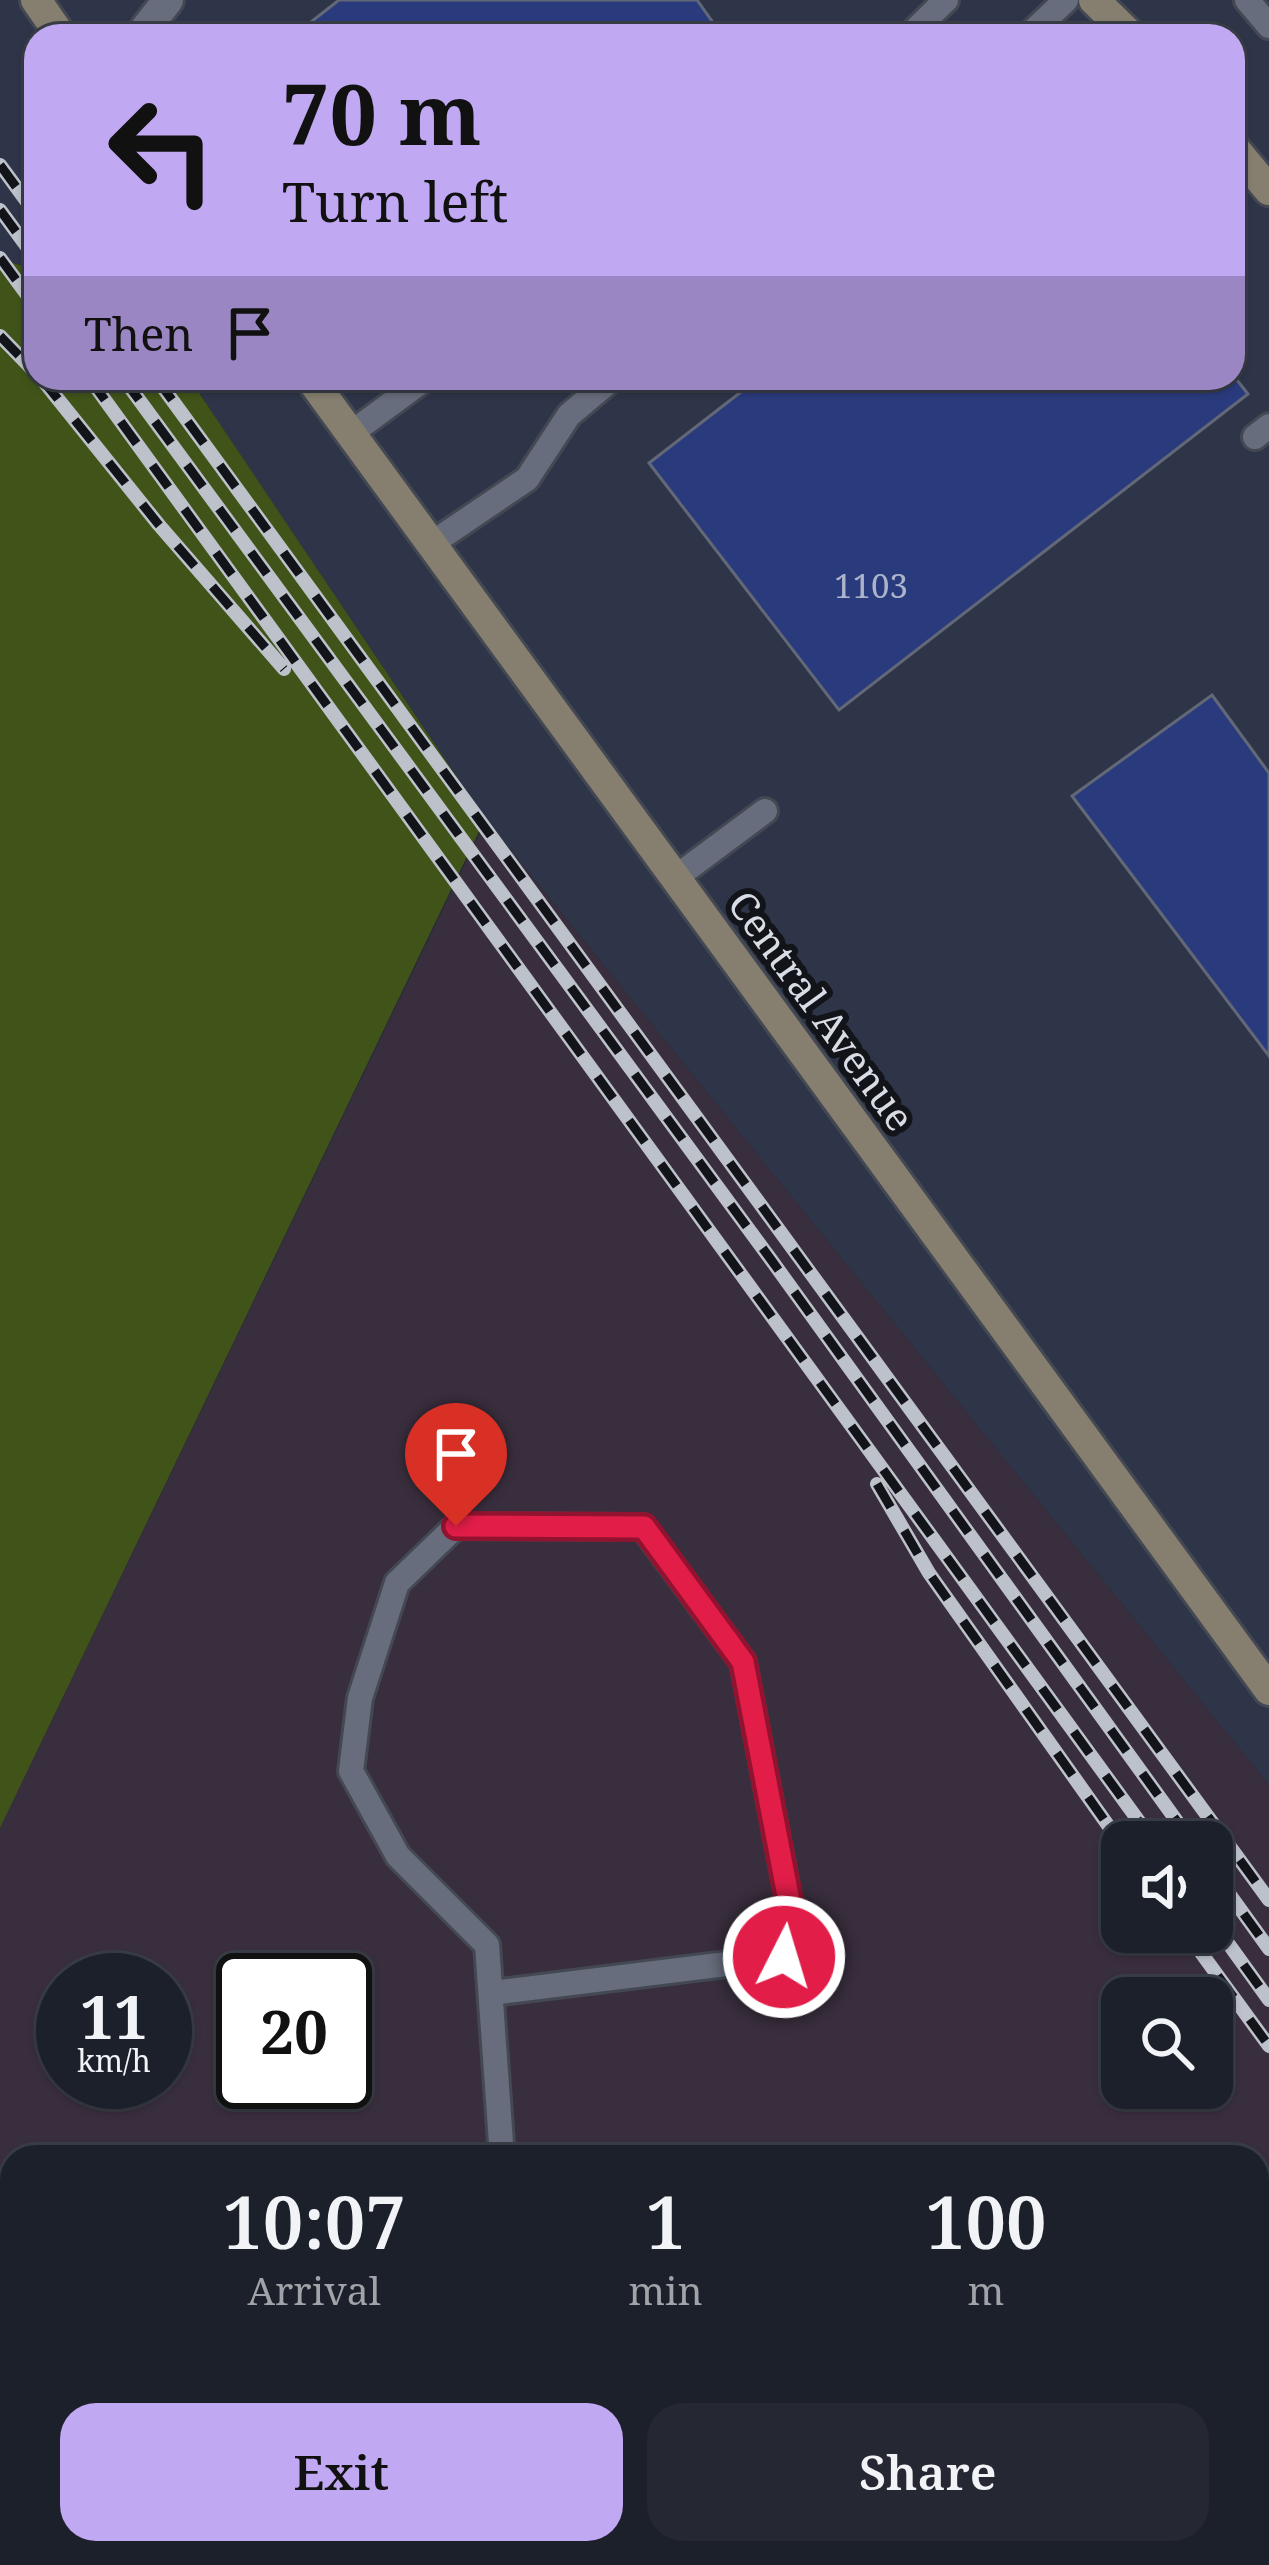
<!DOCTYPE html>
<html lang="en">
<head>
<meta charset="utf-8">
<style>
	:root { --surface:#1c202a; --page:#252832; --text:#f1f3f6; --muted:#a0a3a8; --line:#3a3e47; --accent:#c1a8f3 }
	body { margin:0; font-family:"Noto Serif",serif; background:var(--page); color:var(--text); height:100vh; display:flex; flex-direction:column; font-size:45px; white-space:nowrap }
	* { box-sizing:border-box; margin:0 }
	p { font-size:39px; color:var(--muted) }
	.icon { flex:none; width:66px; height:66px; fill:none; stroke:currentColor; stroke-width:2; stroke-linecap:round; stroke-linejoin:round }
	.map { position:relative; flex:1; overflow:hidden }
	.details { position:absolute; left:0px; top:2145px; width:1269px; height:420px; display:flex; flex-direction:column; background:var(--surface); border-radius:36px 36px 0 0; box-shadow:0 3px 9px #0004,0 0 0 3px var(--line) }
	.details>* { flex:none }
	.banner { position:absolute; left:24px; top:24px; width:1221px; height:366px; border-radius:36px; box-shadow:0 3px 9px #0004,0 0 0 3px var(--line); background:#c1a8f3; color:#111; overflow:hidden }
	.fabs { position:absolute; left:1101px; top:1821px; display:grid; gap:24px }
	.fabs a { display:grid; place-items:center; width:132px; height:132px; border-radius:24px; background:var(--surface); box-shadow:0 3px 9px #0004,0 0 0 3px var(--line); font-size:60px }
	.speed { position:absolute; left:36px; top:1953px; display:flex; gap:24px; font-size:60px; font-weight:700; text-align:center }
	.speed>* { display:grid; place-content:center; width:156px; height:156px; border-radius:50%; background:var(--surface); box-shadow:0 3px 9px #0004,0 0 0 3px var(--line); line-height:1 }
	.speed small { font-size:30px; font-weight:400 }
	.speed .limit { border:6px solid #111; border-radius:18px; background:#fff; color:#111 }
	.pin { position:absolute; display:grid; place-items:center; width:102px; height:102px; color:#fff; margin:-123px -51px; border-radius:50% 50% 50% 0; rotate:-45deg; box-shadow:0 0 12px #0007 }
	.pin .icon { rotate:45deg }
	.me { position:absolute; width:132px; margin:-66px; rotate:5deg; stroke-linejoin:round; filter:drop-shadow(0 0 9px #0008) }
	.turn { display:flex; align-items:center; gap:42px; height:252px; padding:0 60px; font-size:54px }
	.turn .icon { width:156px; height:156px; stroke-width:2.5 }
	.turn b { display:block; font-size:84px; line-height:102px }
	.then { display:flex; align-items:center; height:114px; padding:0 60px; background:#0003; gap:24px; font-size:45px }
	.eta { display:flex; justify-content:space-evenly; align-items:center; height:204px; text-align:center }
	.eta b { font-size:72px; font-weight:600; line-height:84px }
	.primary-button { display:flex; gap:24px; margin-top:auto; padding:24px 60px }
	.primary-button a { flex:1; height:138px; border-radius:36px; background:var(--accent); color:#111; font-size:48px; font-weight:600; line-height:138px; text-align:center }
	.primary-button a+a { background:var(--page); color:var(--text) }
	.map>svg:first-child { display:block }
</style>
</head>
<body>
<div class="map">
<svg width="1269" height="2565" viewBox="0 0 1269 2565">
	<rect width="100%" height="100%" fill="#262b38"/>
	<path fill="#2e3548" d="M0 0H1269V1785L486 820 189 378H1233V36H36V270L0 259Z"/>
	<path fill="#392e3d" fill-rule="evenodd" d="M486 820 1269 1785V2565H0V1828ZM1122 1842H1212V1932H1122ZM63 1980H165V2082H63ZM243 1980H345V2082H243ZM1122 1998H1212V2088H1122ZM12 2157H1257V2553H12Z"/>
	<path fill="#405419" d="M0 259 36 270V378H189L485 819 0 1828Z"/>
	<path fill="#2a3b7d" stroke="#636877" stroke-width="3" d="M339 0H697L714 24 699 36H293Z
		M1233 375 1248 394 839 710 649 463 759 378H1233Z
		M1212 695 1269 773V1056L1072 796Z
		M914 2553H941L978 2565H909Z"/>
	<g fill="none" stroke-linecap="round" stroke-linejoin="round">
		<defs>
			<path id="lane" d="M1247 0 1269 26
				M909 36 946 0
				M1028 36 1066 0
				M350 434 426 378
				M1255 437 1269 426
				M431 544 527 479 569 415 613 378
				M675 878 765 811
				M492 1993 784 1957 789 1901 743 1662 643 1527 456 1526 397 1583 360 1698 351 1771 398 1856 487 1945 502 2157"/>
			<path id="street" d="M140 36 168 0
				M576 2553V2565"/>
			<path id="secondary" d="M36 0 61 36
				M1094 0 1131 36
				M1233 147 1269 190
				M310 378 1269 1690"/>
		</defs>
		<use href="#lane" stroke="#434852" stroke-width="30"/>
		<use href="#street" stroke="#434852" stroke-width="36"/>
		<use href="#secondary" stroke="#434852" stroke-width="36"/>
		<use href="#lane" stroke="#676d7c" stroke-width="24"/>
		<use href="#street" stroke="#676d7c" stroke-width="30"/>
		<use href="#secondary" stroke="#867f6f" stroke-width="30"/>
		<defs>
			<path id="rail" d="M0 165 36 214
				M0 210 36 259
				M0 258 36 307
				M0 336 36 373
				M41 378 159 525 284 669
				M89 378 1154 1842
				M123 378 772 1261 1192 1842
				M156 378 1269 1900
				M877 1484 929 1573 1122 1845
				M1212 1870 1269 1949
				M1212 1921 1269 2000
				M1186 1932 1269 2046"/>
		</defs>
		<use href="#rail" stroke="#bdc1ca" stroke-width="14"/>
		<use href="#rail" stroke="#12141a" stroke-width="9" stroke-dasharray="27" stroke-linecap="butt"/>
	</g>
	<g fill="none" stroke-linecap="round" stroke-linejoin="round">
		<defs>
			<path id="route" d="M456 1526 644 1527 743 1662 789 1901 784 1957"/>
		</defs>
		<use href="#route" stroke="#92132f" stroke-width="30"/>
		<use href="#route" stroke="#e11d48" stroke-width="21"/>
	</g>
	<g text-anchor="middle" stroke-width="12" stroke-linejoin="round" paint-order="stroke">
		<g font-size="33" fill="#acb4cb">
			<text x="871" y="598">1103</text>
		</g>
		<g font-size="39" fill="#d8dce5" stroke="#12141a">
			<text transform="translate(821 1011) rotate(54)" y="14">Central Avenue</text>
		</g>
	</g>
</svg>
<div class="fabs">
<a><svg class="icon" aria-label="sound" viewBox="0 0 24 24"><path d="M4 9h4l5-4v14l-5-4H4zM17 9q2 3 0 6"/></svg></a>
<a><svg class="icon" aria-label="search" viewBox="0 0 24 24"><circle cx="10" cy="10" r="6"/><path d="M15 15l6 6"/></svg></a>
</div>
<div class="speed"><div>11<small>km/h</small></div><div class="limit">20</div></div>
<div class="pin" style="left:456px;top:1526px;background:#d93025"><svg class="icon" aria-label="arrive" viewBox="0 0 24 24"><path d="M6 21V4h12l-3 4 3 4H6"/></svg></div>
<svg class="me" style="left:784px;top:1957px" viewBox="-20 -20 40 40"><circle r="17" fill="#e11d48" stroke="#fff" stroke-width="3"/><path d="M0-11L8 9 0 5-8 9z" fill="#fff"/></svg>
<div class="banner">
<div class="turn"><svg class="icon" aria-label="left" viewBox="0 0 24 24"><path d="M17 20v-9H6M10 6l-5 5 5 5"/></svg><div><b>70 m</b>Turn left</div></div>
<div class="then">Then<svg class="icon" aria-label="arrive" viewBox="0 0 24 24"><path d="M6 21V4h12l-3 4 3 4H6"/></svg></div>
</div>
<section class="details">
<div class="eta">
<div><b>10:07</b><p>Arrival</p></div>
<div><b>1</b><p>min</p></div>
<div><b>100</b><p>m</p></div>
</div>
<div class="primary-button"><a>Exit</a><a>Share</a></div>
</section>
</div>
</body>
</html>
